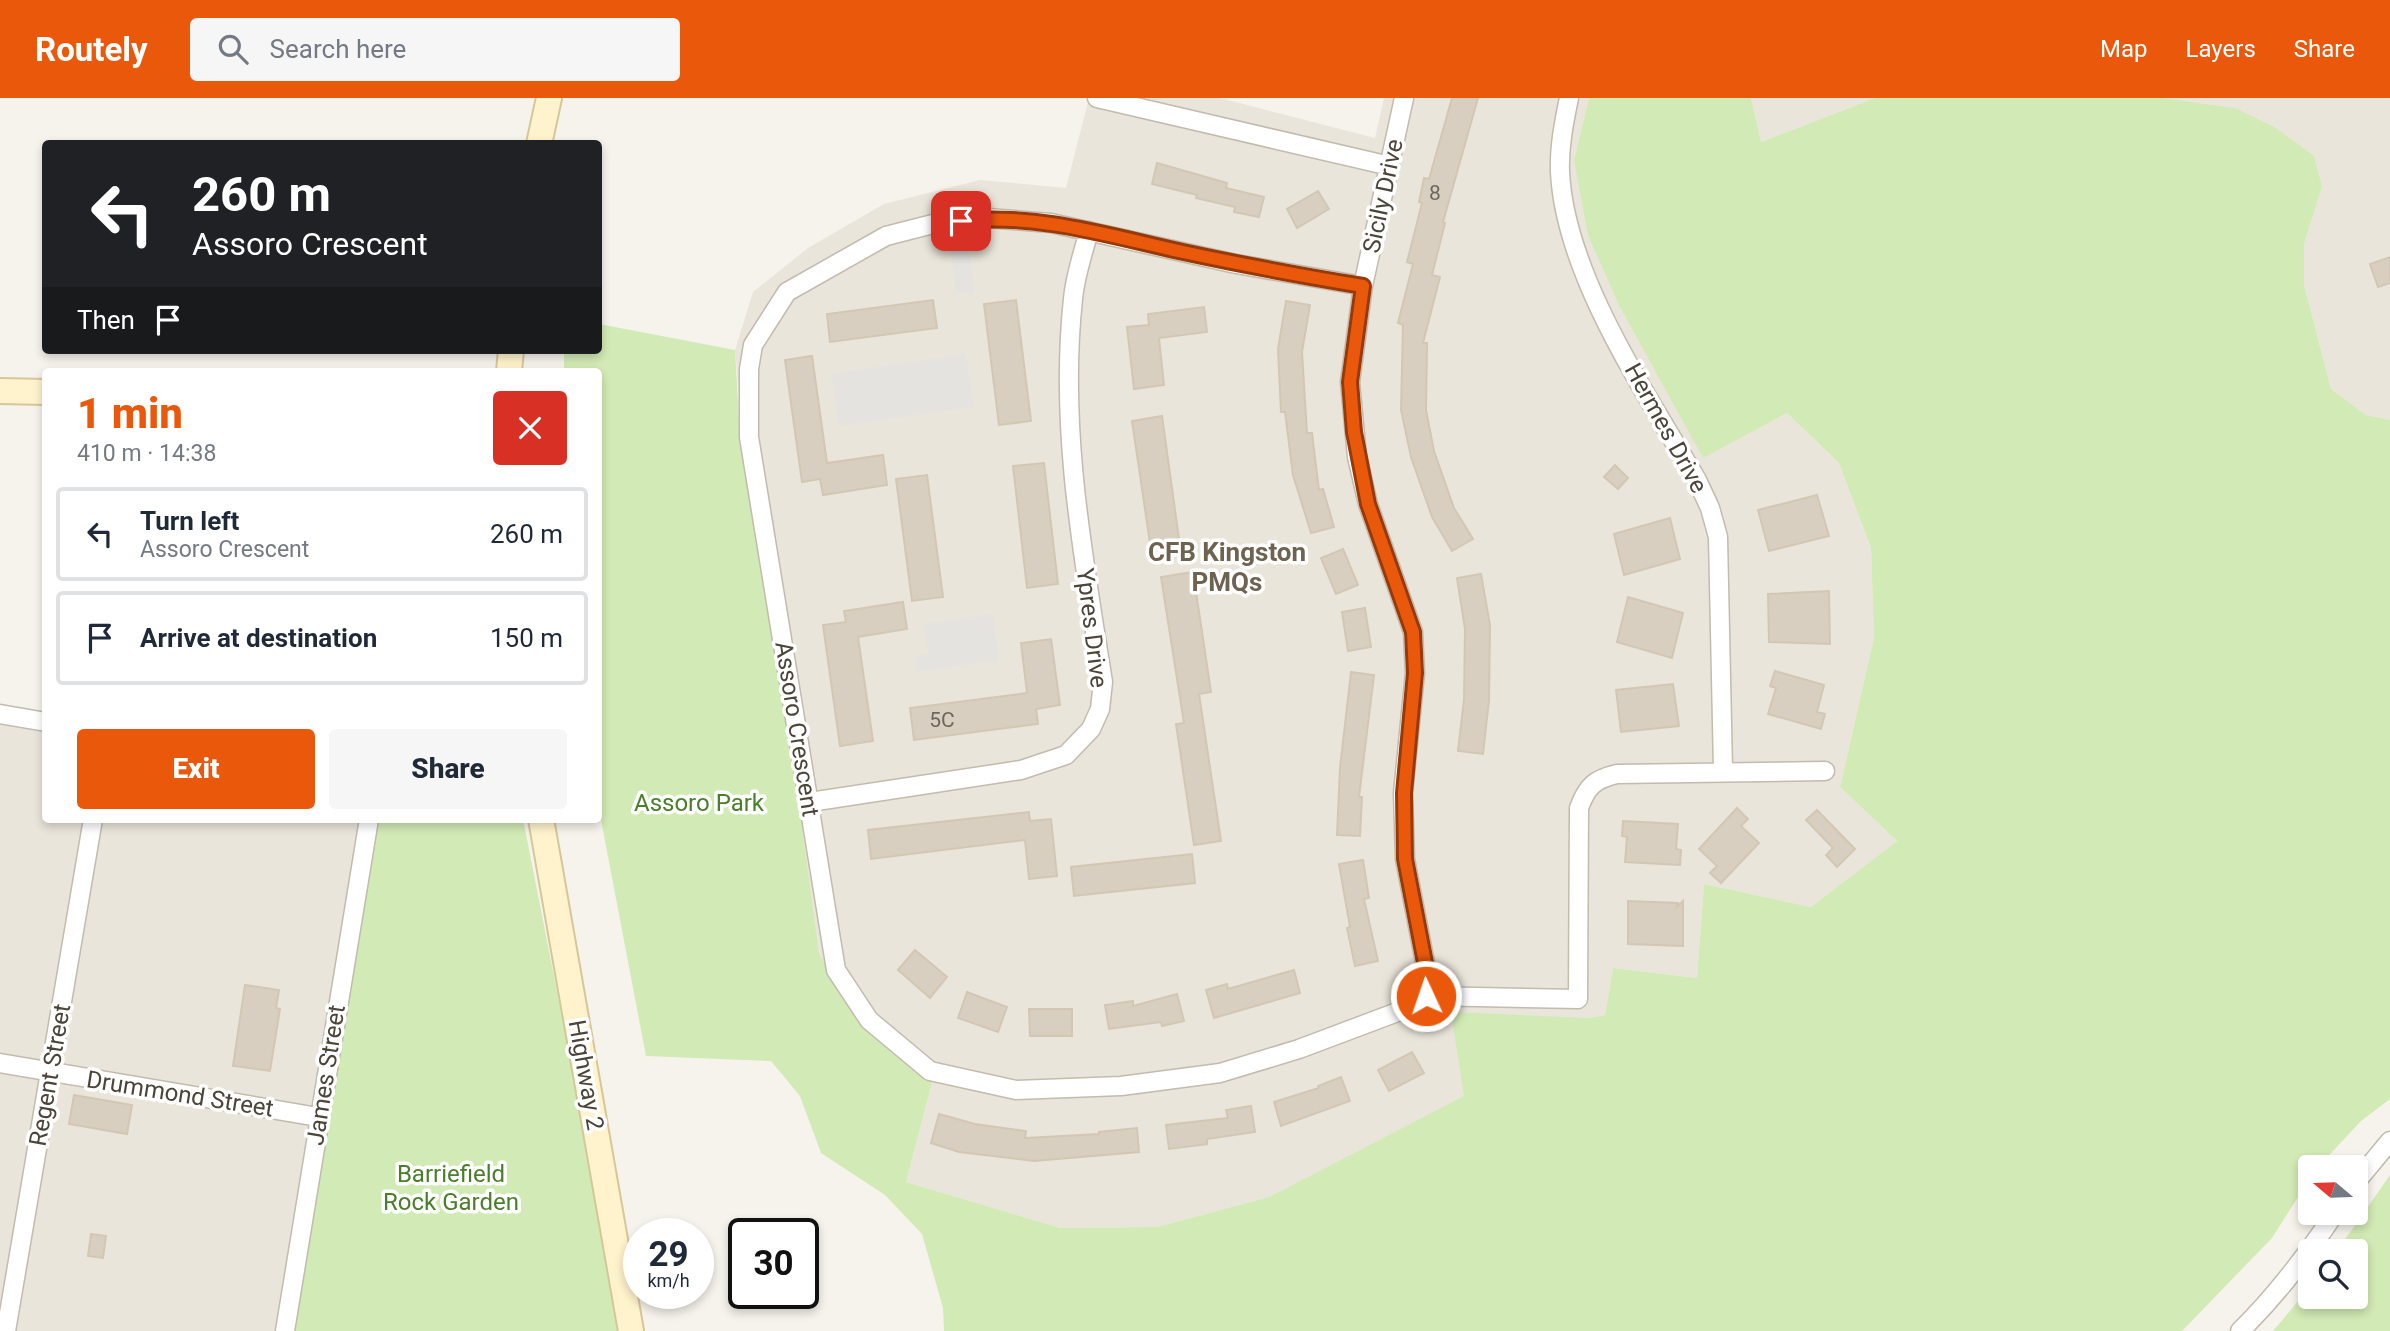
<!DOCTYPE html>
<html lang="en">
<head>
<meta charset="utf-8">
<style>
	:root { --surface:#fff; --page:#f6f6f7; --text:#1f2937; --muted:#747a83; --line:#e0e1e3; --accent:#ea580c }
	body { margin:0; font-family:Roboto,sans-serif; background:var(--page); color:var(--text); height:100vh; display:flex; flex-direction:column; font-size:26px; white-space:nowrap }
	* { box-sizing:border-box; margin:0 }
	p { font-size:23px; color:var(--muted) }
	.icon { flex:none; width:38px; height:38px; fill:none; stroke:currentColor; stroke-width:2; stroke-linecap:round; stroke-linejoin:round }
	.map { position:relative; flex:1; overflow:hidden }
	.drawer { position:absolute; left:42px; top:270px; width:560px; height:455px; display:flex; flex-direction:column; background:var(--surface); border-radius:7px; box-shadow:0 4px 10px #0003 }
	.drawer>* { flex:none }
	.banner { position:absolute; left:42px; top:42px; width:560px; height:214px; border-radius:7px; box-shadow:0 4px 10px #0003; background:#202124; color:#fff; overflow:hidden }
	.needle { width:46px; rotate:289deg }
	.fabs { position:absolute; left:2298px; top:1057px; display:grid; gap:14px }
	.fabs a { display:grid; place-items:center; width:70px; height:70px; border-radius:7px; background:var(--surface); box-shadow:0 4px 10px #0003; font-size:35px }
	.speed { position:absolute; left:623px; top:1120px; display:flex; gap:14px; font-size:35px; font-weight:700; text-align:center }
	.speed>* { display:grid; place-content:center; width:91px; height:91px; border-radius:50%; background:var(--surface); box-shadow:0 4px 10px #0003; line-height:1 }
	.speed small { font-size:18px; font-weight:400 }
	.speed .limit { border:4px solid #111; border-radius:10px; background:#fff; color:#111 }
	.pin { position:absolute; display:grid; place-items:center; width:60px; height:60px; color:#fff; margin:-30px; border-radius:14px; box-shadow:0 4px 10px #0006 }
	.me { position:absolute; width:77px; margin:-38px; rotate:357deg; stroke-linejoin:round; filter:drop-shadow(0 0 5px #0008) }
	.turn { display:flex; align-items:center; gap:24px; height:147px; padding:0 35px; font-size:32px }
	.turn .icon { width:91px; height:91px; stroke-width:2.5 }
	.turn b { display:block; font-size:49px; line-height:60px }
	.then { display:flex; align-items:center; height:66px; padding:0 35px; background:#0003; gap:14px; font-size:26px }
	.round { display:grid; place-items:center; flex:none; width:74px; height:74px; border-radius:7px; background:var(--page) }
	.head { display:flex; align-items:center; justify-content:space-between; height:119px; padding:0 35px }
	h1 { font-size:42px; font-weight:800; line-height:52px; color:var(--accent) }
	.cta { display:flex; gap:14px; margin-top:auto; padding:14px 35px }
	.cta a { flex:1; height:80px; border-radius:7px; background:var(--accent); color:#fff; font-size:28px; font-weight:800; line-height:80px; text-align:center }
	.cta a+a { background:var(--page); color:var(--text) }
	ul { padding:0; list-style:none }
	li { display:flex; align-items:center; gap:21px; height:94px; margin:0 14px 10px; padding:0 21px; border:4px solid var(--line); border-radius:7px }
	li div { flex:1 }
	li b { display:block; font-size:26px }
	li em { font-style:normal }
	header { display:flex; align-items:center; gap:42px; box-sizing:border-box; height:98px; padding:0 35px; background:var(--accent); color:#fff }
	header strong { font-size:33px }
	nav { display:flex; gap:38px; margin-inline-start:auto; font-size:24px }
	.search { width:490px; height:63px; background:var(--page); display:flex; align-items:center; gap:18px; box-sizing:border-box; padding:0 24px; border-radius:7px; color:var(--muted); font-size:26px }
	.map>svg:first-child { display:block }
</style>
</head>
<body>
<header>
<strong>Routely</strong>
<div class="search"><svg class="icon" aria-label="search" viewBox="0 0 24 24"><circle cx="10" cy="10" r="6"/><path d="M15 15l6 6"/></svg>Search here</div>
<nav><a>Map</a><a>Layers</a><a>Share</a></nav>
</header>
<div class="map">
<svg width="2390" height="1233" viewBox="0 0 2390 1233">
	<rect width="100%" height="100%" fill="#f6f3ec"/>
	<path fill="#eae5da" d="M1089 0H1220L1375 40 1384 0H1589L1574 62 1704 359 1787 315 1839 365 1871 450 1874 540 1840 689 1897 743 1811 809 1704 786 1697 880 1613 870 1605 917 1587 920 1465 998 1269 1099 1157 1129 1061 1130 906 1084 936 971 855 907 819 856 743 342 735 252 753 194 808 150 884 106 980 82 1066 90Z
		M1751 0H1875L1761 44Z
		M2164 0H2390V322L2366 317 2331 291 2304 187V146L2322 89 2235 10Z
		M0 622 45 630 46 721H361L310 1018 282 1233H0Z"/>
	<path fill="#d2eab5" d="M1589 0H1751L1761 44 1875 0H2164L2235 10 2276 30 2314 58 2322 89 2304 146V187L2331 291 2366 317 2390 322V1001L2361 1023 2318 1069H2310V1080L2272 1140 2182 1233H944L943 1210 922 1136 885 1097 821 1055 800 998 771 963 646 958 598 706V273H564V252H598L599 226 735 252 740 339 798 700 819 856 855 907 936 970 906 1084 1061 1130 1157 1129 1269 1099 1464 998 1451 914 1587 920 1605 917 1613 870 1697 880 1704 786 1811 809 1897 743 1840 689 1874 540 1871 450 1839 365 1787 315 1703 360 1619 207 1588 137 1574 62Z
		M369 721H523L624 1233H285Z
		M2390 1077V1233H2273L2310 1189V1199H2356V1153H2337Z"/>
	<path fill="#e5e3e0" d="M969 147 975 194 956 196 950 149Z
		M966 256 974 309 839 328 831 276Z
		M992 516 999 562 917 574 915 558 928 556 924 526Z"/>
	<path fill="#d8cfc1" stroke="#d3c7b4" stroke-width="2" d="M1452 0H1478L1443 124 1445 125 1432 177 1440 179 1423 245H1427L1426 312 1434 353 1454 410 1473 441 1452 453 1432 419 1411 359 1401 312 1403 227 1398 225 1413 166 1407 164 1422 105 1419 104 1424 80 1429 81Z
		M1157 65 1227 85 1226 90 1264 99 1259 119 1234 114 1235 109 1196 100 1197 97 1152 86Z
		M1318 93 1329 111 1297 130 1287 111Z
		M2390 159V185L2378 189 2370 166Z
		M933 202 937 230 830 244 827 216Z
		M1016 202 1031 323 999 327 984 206Z
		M1286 203 1310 207 1302 254 1307 335H1312L1319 392 1323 391 1334 429 1311 435 1293 377 1285 314H1281L1278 251Z
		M1204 209 1207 234 1159 240 1164 287 1134 291 1127 229 1149 227 1148 216Z
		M812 258 827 365 883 357 887 387 823 397 820 381 802 384 785 262Z
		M1162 318 1179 441 1150 445 1132 323Z
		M1044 365 1058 486 1027 490 1013 368Z
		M1615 367 1628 380 1618 391 1604 379Z
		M927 377 943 499 912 503 896 381Z
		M1817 397 1829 438 1769 453 1758 412Z
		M1670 420 1680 461 1624 477 1614 436Z
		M1343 451 1358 487 1336 496 1321 460Z
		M1193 474 1211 594 1199 596 1221 743 1194 747 1176 626 1184 625 1161 479Z
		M1481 476 1490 527 1489 602 1483 656 1458 653 1464 601 1465 531 1457 480Z
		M1829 493 1830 546 1769 544 1768 496Z
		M1628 499 1683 515 1672 560 1617 544Z
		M903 504 907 531 858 539 873 643 840 648 823 527 846 524 844 513Z
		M1365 510 1371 549 1348 553 1342 514Z
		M1051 541 1060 607 1036 611 1038 626 914 642 910 610 1027 595 1021 545Z
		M1775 573 1824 587 1817 614 1825 616 1821 631 1768 616 1776 590 1770 588Z
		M1351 574 1374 577 1359 699H1362L1360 738 1337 737 1340 670Z
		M1673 586 1679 628 1621 634 1616 592Z
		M1737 710 1748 721 1741 728 1759 745 1721 785 1710 775 1717 768 1699 751Z
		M1817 712 1855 751 1837 769 1826 757 1833 750 1806 722Z
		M1029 714 1030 723 1051 721 1057 778 1029 781 1025 742 871 761 868 732Z
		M1623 723 1678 726 1676 751 1681 752 1680 767 1625 764 1627 739 1622 738Z
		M1192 756 1195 785 1074 798 1071 769Z
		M1363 762 1369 800 1364 801 1378 863 1355 868 1347 830 1350 829 1339 766Z
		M1628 803 1678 805 1677 809 1683 803V848L1628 846Z
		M915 852 947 879 930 900 898 872Z
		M1294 872 1300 895 1214 920 1206 892 1227 886 1228 891Z
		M245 887 279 892 276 910 280 911 270 973 233 968Z
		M967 894 1007 909 998 934 958 920Z
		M1177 896 1184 923 1162 928 1161 924 1109 931 1105 907 1133 903V908Z
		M1029 911H1072V938H1030Z
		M1412 954 1424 975 1389 993 1378 972Z
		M1341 979 1350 1003 1281 1028 1274 1004 1319 990 1318 988Z
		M74 997 132 1007 127 1036 69 1026Z
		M1251 1008 1255 1034 1207 1041V1046L1169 1051 1166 1027 1228 1020 1226 1012Z
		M939 1016 975 1026 1026 1033 1025 1040 1099 1036V1034L1137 1030 1139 1054 1034 1063 959 1054 931 1045Z
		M91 1136 106 1138 103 1160 88 1158Z"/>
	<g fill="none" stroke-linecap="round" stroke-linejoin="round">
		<defs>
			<path id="street" d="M1097 0 1390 68
				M1404 0 1363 188 1350 284 1357 359 1368 406 1413 534 1415 575 1403 695 1405 761 1427 875 1426 898
				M1569 0C1564 24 1559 49 1560 74 1565 177 1646 295 1697 382L1710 410 1718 439 1723 672
				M1363 188 1236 166 1051 125 988 120 933 126 886 138 787 194 753 247 749 271V339L836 872 869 922 930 973 1016 992 1121 988 1220 975 1299 951 1408 910 1426 898 1578 901 1579 710C1587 688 1595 681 1617 676L1825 673
				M0 616 46 624
				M810 704 1021 672 1066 657 1091 631 1100 611 1103 584C1083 457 1059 330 1073 201 1075 178 1083 155 1089 133
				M0 965 318 1019
				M2356 1084 2390 1043
				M6 1233 93 721
				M285 1233 369 721
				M2240 1233C2277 1197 2306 1158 2335 1115"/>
			<path id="secondary" d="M539 46 549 0
				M509 273 511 252
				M0 293 46 294
				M541 721 631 1233"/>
		</defs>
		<use href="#street" stroke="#c2bbae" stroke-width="21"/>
		<use href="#secondary" stroke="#d6c79b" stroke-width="28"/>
		<use href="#street" stroke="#fff" stroke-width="18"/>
		<use href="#secondary" stroke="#fff3cd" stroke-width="24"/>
	</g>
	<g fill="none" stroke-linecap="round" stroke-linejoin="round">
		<defs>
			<path id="route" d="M961 123C1036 115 1110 138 1183 154 1243 167 1303 178 1363 188L1350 284 1354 334 1368 406 1413 534 1415 575 1404 695 1405 761 1427 875 1426 898"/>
		</defs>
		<use href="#route" stroke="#983908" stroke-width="18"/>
		<use href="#route" stroke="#ea580c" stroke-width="12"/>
	</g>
	<g text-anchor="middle" stroke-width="7" stroke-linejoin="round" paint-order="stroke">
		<g font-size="21" fill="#6e675b">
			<text x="1435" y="102">8</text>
			<text x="942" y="629">5C</text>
		</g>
		<g font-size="24" fill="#4b4439" stroke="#fff">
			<text transform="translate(1383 98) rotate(-78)" y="8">Sicily Drive</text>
			<text transform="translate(1666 330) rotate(61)" y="8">Hermes Drive</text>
			<text transform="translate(1092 530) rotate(83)" y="8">Ypres Drive</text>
			<text transform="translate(797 631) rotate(81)" y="8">Assoro Crescent</text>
			<text transform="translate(50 977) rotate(-80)" y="8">Regent Street</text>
			<text transform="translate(326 977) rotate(-81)" y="8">James Street</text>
			<text transform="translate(586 977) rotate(80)" y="8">Highway 2</text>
			<text transform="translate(180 996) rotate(9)" y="8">Drummond Street</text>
		</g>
		<g font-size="24" fill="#4a7f2a" stroke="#fff">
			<text x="699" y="713">Assoro Park</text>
			<text x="451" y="1084">Barriefield<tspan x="451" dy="28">Rock Garden</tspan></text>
		</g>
		<g font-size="26" font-weight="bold" fill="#6e6250" stroke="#fff">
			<text x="1227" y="463">CFB Kingston<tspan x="1227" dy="30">PMQs</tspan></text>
		</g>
	</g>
</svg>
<div class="fabs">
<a><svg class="needle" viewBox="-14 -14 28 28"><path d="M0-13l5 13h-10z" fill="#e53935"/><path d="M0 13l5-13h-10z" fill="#747a83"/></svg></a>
<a><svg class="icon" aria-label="search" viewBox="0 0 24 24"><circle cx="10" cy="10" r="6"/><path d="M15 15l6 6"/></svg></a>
</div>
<div class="speed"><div>29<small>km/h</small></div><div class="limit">30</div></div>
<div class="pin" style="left:961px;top:123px;background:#d93025"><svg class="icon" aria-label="arrive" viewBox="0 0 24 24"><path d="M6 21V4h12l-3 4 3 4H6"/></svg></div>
<svg class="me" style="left:1426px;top:898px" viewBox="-20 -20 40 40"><circle r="17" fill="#ea580c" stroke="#fff" stroke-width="3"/><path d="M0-11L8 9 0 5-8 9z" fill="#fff"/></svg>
<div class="banner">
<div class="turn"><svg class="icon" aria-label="left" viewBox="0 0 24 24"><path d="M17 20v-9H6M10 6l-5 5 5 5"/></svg><div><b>260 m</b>Assoro Crescent</div></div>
<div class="then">Then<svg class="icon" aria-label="arrive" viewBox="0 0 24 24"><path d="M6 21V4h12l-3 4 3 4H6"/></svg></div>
</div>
<section class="drawer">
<div class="head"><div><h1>1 min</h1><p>410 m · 14:38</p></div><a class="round" style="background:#d93025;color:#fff"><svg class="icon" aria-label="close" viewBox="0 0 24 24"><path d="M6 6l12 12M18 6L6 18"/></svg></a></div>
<ul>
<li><svg class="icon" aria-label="left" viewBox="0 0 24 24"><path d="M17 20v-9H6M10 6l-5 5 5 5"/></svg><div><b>Turn left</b><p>Assoro Crescent</p></div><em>260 m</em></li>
<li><svg class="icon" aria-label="arrive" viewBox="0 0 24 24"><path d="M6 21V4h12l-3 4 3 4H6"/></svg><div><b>Arrive at destination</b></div><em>150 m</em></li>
</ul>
<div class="cta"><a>Exit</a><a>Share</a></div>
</section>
</div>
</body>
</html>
